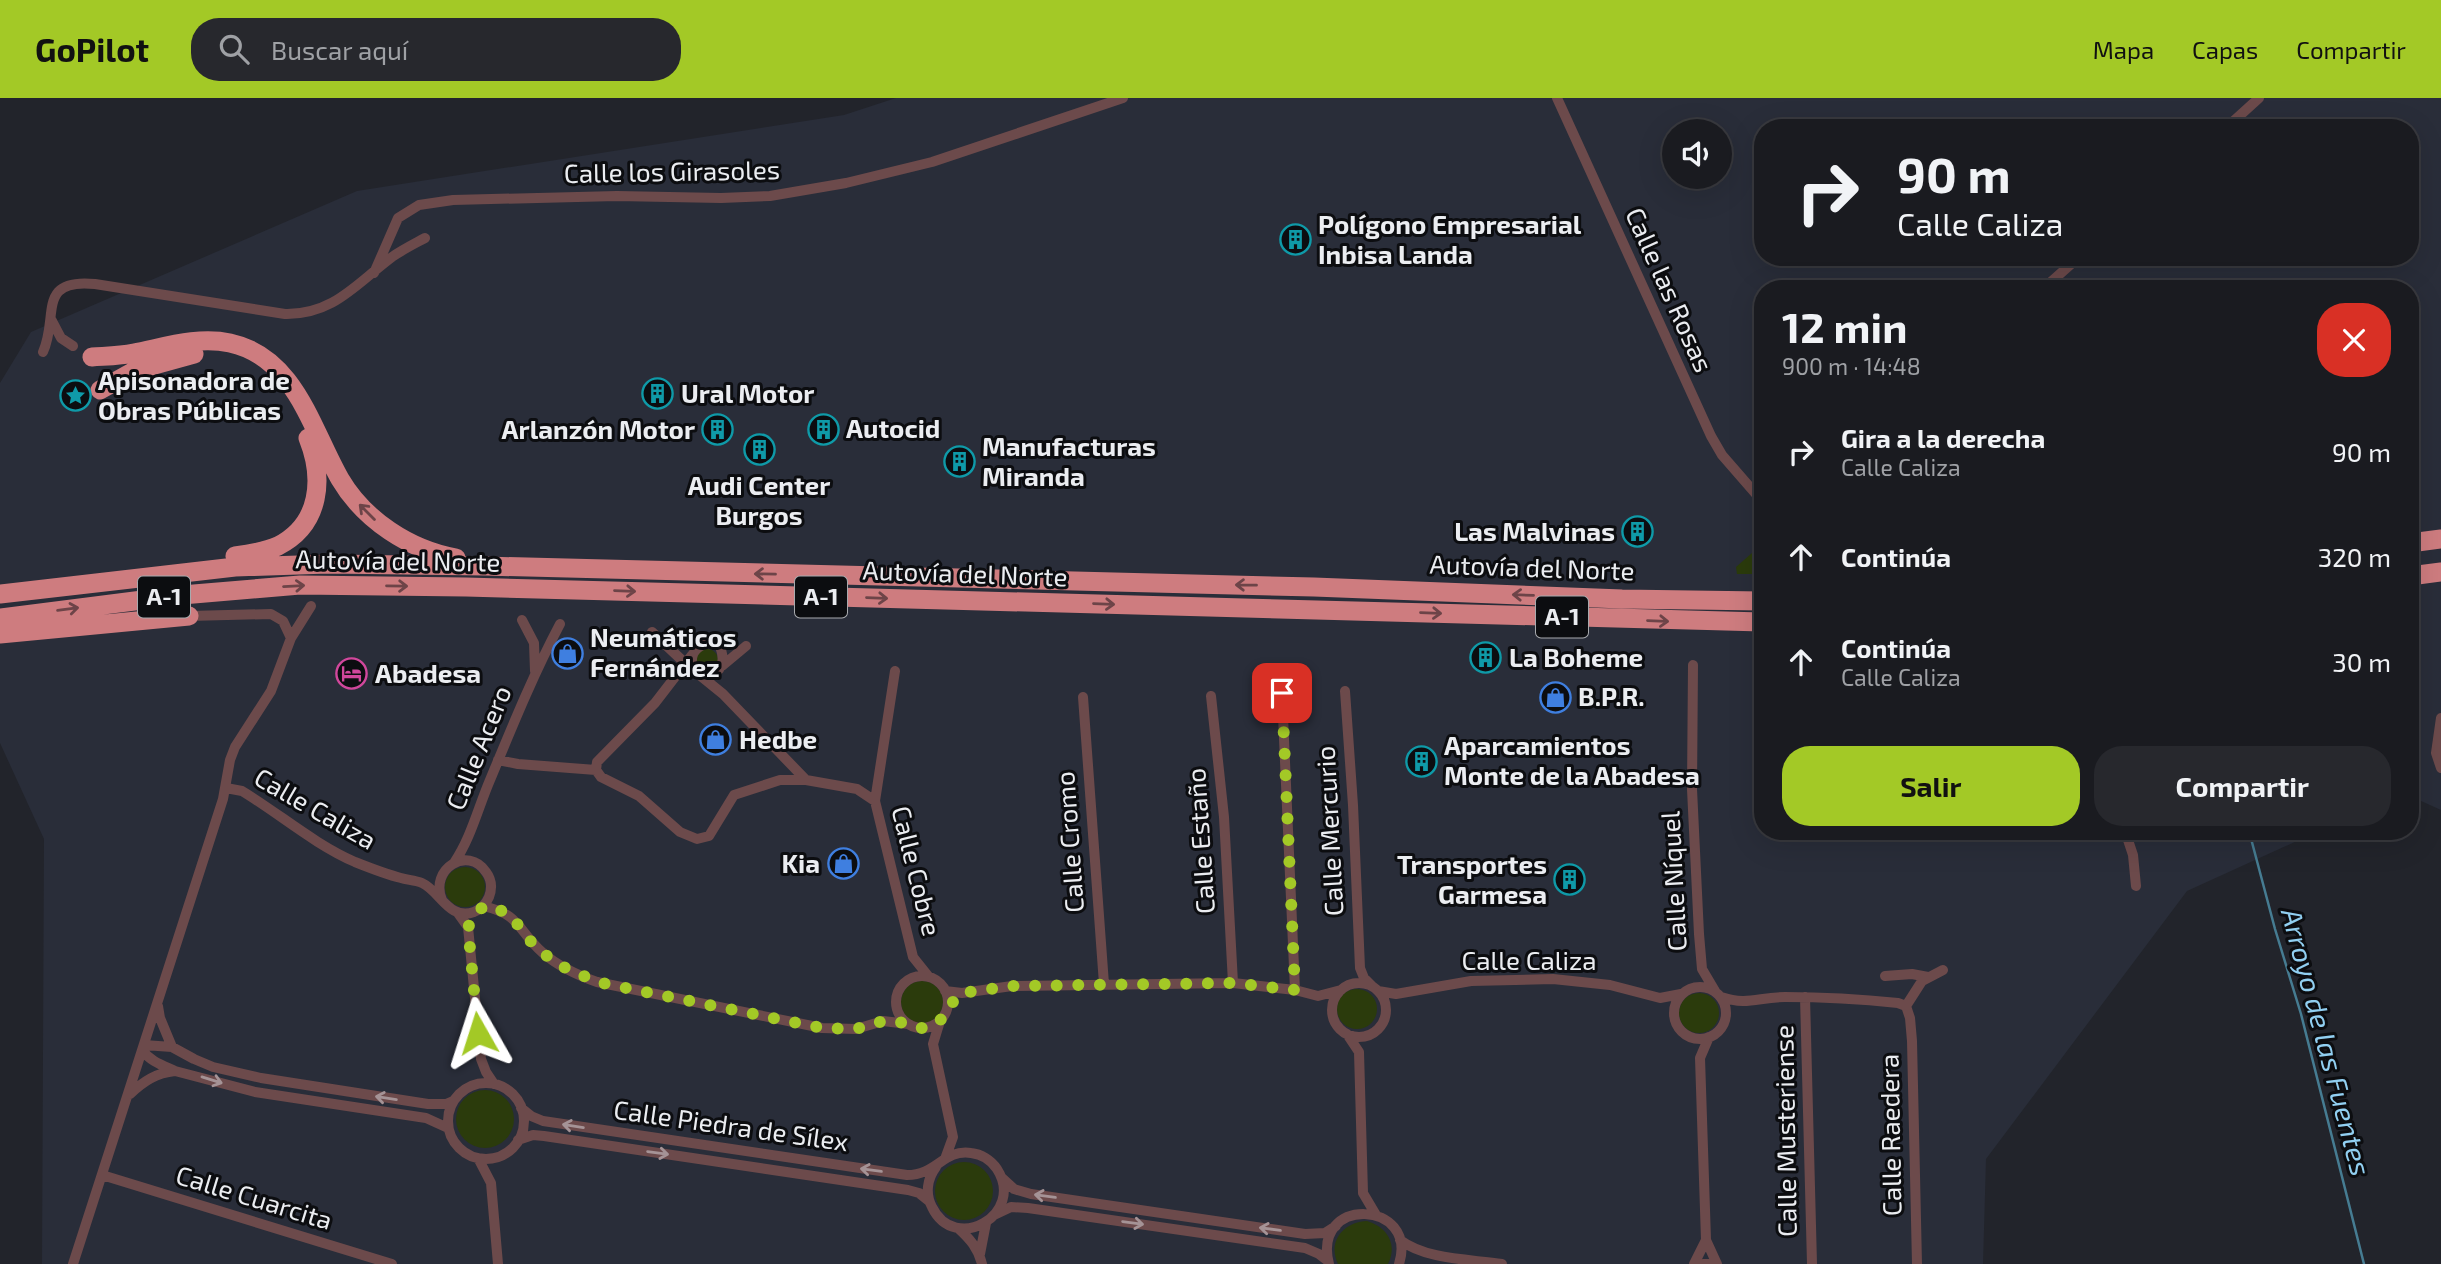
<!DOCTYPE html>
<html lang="es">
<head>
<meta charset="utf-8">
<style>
	:root { --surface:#1a1b20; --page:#27282d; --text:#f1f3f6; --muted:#9fa1a5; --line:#38393e; --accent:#a3c926 }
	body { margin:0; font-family:"Exo 2",sans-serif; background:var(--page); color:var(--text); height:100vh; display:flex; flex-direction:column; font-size:26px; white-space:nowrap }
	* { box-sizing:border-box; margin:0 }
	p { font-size:23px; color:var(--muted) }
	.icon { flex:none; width:38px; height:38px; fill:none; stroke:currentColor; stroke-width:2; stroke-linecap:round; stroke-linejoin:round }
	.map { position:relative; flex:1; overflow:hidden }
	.side { position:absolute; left:1754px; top:182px; width:665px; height:560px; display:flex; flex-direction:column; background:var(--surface); border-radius:28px; box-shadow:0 7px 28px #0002,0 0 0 2px var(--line) }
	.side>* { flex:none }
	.guide { position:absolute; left:1754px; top:21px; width:665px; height:147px; border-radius:28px; box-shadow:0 7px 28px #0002,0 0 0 2px var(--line); background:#1a1b20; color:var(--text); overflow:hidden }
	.tools { position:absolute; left:1662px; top:21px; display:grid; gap:14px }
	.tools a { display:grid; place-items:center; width:70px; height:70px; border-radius:50%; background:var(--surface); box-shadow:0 7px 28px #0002,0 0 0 2px var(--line); font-size:35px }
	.pin { position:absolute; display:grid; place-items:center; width:60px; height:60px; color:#fff; margin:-30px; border-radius:14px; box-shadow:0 4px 10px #0006 }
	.me { position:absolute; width:77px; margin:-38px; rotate:354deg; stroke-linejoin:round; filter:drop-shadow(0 0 5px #0008) }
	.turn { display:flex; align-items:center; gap:24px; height:147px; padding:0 28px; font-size:32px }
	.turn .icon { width:91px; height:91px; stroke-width:2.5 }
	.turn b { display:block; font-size:49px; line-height:60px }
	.round { display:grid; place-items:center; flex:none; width:74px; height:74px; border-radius:28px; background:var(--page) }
	.head { display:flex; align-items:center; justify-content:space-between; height:119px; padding:0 28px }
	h1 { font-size:42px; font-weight:700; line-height:52px }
	.primary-button { display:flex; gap:14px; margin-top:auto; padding:14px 28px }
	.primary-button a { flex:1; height:80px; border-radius:28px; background:var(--accent); color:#111; font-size:28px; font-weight:700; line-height:80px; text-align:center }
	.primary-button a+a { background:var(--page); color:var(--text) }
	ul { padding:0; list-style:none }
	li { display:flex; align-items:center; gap:21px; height:105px; padding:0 28px }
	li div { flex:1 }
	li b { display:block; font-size:26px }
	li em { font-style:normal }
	header { display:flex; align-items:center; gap:42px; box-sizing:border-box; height:98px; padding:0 35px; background:var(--accent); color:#111 }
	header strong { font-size:33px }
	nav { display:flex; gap:38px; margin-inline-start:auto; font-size:24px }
	.search { width:490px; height:63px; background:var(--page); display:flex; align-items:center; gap:18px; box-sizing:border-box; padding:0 24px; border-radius:28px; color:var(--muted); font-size:26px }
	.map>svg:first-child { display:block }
</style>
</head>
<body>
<header>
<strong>GoPilot</strong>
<div class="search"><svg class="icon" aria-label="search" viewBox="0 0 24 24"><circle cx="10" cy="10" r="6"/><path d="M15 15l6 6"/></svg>Buscar aquí</div>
<nav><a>Mapa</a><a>Capas</a><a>Compartir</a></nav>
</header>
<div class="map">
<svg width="2441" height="1166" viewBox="0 0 2441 1166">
	<rect width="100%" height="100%" fill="#22242b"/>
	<path fill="#292d39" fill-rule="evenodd" d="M896 0H2441V712L2410 698V191H1762V733H2319L2187 793 1986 1061 1983 1166H42L44 741 0 645V285L31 234 357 93 844 17ZM1762 30H2410V159H1762ZM1675 33H1720V79H1675Z"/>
	<path fill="#2b3b0c" d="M1760 448 1762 449V476H1737L1736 469Z
		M696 562a11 11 0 1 1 22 0a11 11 0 1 1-22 0Z
		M445 789a20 20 0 1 1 40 0a20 20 0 1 1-40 0Z
		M901 904a21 21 0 1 1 42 0a21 21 0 1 1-42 0Z
		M1337 911a20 20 0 1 1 40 0a20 20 0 1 1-40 0Z
		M1679 915a20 20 0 1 1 40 0a20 20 0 1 1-40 0Z
		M456 1021a29 29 0 1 1 58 0a29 29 0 1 1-58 0Z
		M935 1093a29 29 0 1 1 58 0a29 29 0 1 1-58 0Z
		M1367 1123C1387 1129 1398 1146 1388 1166H1338C1327 1143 1344 1124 1367 1123Z"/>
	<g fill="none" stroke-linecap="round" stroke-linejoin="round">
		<path stroke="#467c92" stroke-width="2.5" d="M2249 733 2275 831 2301 916 2364 1166"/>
		<path stroke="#6c4a4b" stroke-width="10" d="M1557 0 1711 338 1722 357 1762 403
			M2226 30 2259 0
			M374 175 398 120 419 107 453 102 617 98 721 100 770 98 846 85 932 64 1123 0
			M2043 191 2079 159
			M51 221 61 240 73 248
			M43 254C59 219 36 180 95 186L285 216C333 217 356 186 392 159 402 152 414 146 425 140
			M189 518 271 516 283 523 291 540
			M522 522 534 545 535 573
			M652 534 686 566 723 596 806 682
			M692 562C692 551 702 547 711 543
			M1693 567 1692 691 1699 836 1702 871 1715 893
			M722 568 746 548
			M895 573 875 703 913 859 929 879
			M701 578 711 579C725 569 725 559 718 544
			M1345 593 1353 707 1360 870 1364 880 1372 888
			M1282 595 1295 892
			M1211 598 1224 719 1233 885
			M1083 599 1104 886
			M2441 620 2436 655 2441 670
			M498 662 518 666 596 672 601 679 639 698 680 734 697 741 709 738 734 697 780 682H806L857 691 875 703
			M596 672 597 664 655 605 692 557
			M226 690 242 693C280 716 314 746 355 764 370 770 385 776 401 780 407 782 415 782 422 785 440 793 449 823 474 814 481 811 486 806 489 799 492 791 492 782 486 774 468 747 429 771 442 802
			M2125 733 2133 757 2136 788
			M454 765C471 740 478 710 490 682 512 629 533 577 560 526
			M483 808C522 817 516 831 543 855 559 869 577 877 597 884L822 930 856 931 883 923 908 926
			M458 815 468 829 481 961 486 974 494 986
			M896 904a26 26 0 1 1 52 0a26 26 0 1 1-52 0Z
			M1885 878 1912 876 1928 879
			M1332 912a27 27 0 1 1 54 0a27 27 0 1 1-54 0Z
			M1674 915a26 26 0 1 1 52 0a26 26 0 1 1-52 0Z
			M945 893 962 895 1012 888 1233 885 1295 892 1318 898 1341 892
			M1378 893 1396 896 1471 883 1553 881 1610 887 1660 900 1681 896
			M1721 899C1748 908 1758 899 1785 899 1823 899 1860 901 1898 905L1906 908
			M1805 899 1812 1166
			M158 908 160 920 172 949
			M1906 908 1910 920 1912 943 1917 1166
			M1906 908 1922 883 1943 872
			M940 923 933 946 953 1039 945 1061
			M1347 936 1359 954 1363 1095 1376 1117
			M1709 939 1700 960 1706 1142 1717 1166
			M144 947 172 949 194 961 213 969 261 980 428 1006H446L453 1003
			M142 952C150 963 162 967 175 973
			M448 1023a38 38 0 1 1 76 0a38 38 0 1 1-76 0Z
			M130 996C144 983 156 975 175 973L255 994 426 1020 448 1030
			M521 1010 531 1018 543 1023 907 1077C937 1077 943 1051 971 1055 981 1056 991 1062 997 1071 1026 1116 955 1157 932 1109 925 1096 927 1081 936 1069
			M518 1042 533 1037 544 1038 908 1092 919 1095 929 1103
			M478 1060 491 1085 498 1166
			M102 1077 392 1166
			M1002 1080 1014 1091 1031 1096 1305 1136 1325 1135 1336 1128
			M994 1117 1011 1109 1028 1110 1305 1150 1319 1156 1328 1163
			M958 1130C970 1141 978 1150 982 1166
			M1400 1142C1427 1162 1469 1161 1502 1166
			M980 1156 986 1125
			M73 1166 223 701 230 662 235 649 271 593 291 540 311 508
			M1329 1166C1311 1097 1419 1102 1399 1166
			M1694 1166 1706 1142
			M1703 1166H1709"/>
		<path stroke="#ce7c7f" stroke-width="19" d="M92 259C106 258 120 258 134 255 165 249 198 238 230 245 295 259 311 330 340 381 364 422 410 452 456 460
			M100 292 136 272 194 256
			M2410 445 2441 441
			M235 458C250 456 265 454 278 448 321 426 324 380 308 340
			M2410 478 2441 474
			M0 496 235 469 328 466 485 468 1314 489 1622 501 1762 503
			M0 520 182 497 300 487 466 489 1762 524
			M0 536 189 518"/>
	</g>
	<defs><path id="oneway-shaft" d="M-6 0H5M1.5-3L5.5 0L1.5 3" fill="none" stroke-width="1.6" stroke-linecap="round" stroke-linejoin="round" transform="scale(1.75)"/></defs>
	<g stroke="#6d4448">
		<use href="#oneway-shaft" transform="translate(367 414) rotate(-135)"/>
		<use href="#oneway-shaft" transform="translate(765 476) rotate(-179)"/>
		<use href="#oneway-shaft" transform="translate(1246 487) rotate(-179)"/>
		<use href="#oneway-shaft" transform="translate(294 488) rotate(-3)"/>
		<use href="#oneway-shaft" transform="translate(397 488) rotate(1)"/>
		<use href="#oneway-shaft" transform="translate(625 493) rotate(2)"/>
		<use href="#oneway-shaft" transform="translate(1523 497) rotate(-178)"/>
		<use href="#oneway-shaft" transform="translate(877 500) rotate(2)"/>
		<use href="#oneway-shaft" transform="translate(1104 506) rotate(2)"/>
		<use href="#oneway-shaft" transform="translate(68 511) rotate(-7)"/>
		<use href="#oneway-shaft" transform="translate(1431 515) rotate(2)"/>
		<use href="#oneway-shaft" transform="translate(1658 523) rotate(2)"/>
	</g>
	<g stroke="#a59396">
		<use href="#oneway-shaft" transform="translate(212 982) rotate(17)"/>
		<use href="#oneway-shaft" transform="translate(386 1000) rotate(-171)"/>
		<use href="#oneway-shaft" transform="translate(573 1028) rotate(-171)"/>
		<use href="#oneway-shaft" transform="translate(658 1055) rotate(8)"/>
		<use href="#oneway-shaft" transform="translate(871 1072) rotate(-172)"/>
		<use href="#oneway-shaft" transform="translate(1045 1098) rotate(-172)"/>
		<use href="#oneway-shaft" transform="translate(1133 1125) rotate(8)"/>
		<use href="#oneway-shaft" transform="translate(1270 1131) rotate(-172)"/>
	</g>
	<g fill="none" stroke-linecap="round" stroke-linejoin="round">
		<path stroke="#a3c926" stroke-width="12" stroke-dasharray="0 21.6" d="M478 935 468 829 483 808 500 812 511 818 532 845 555 865 597 884 822 930 856 931 883 923H897L917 930H927L940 923 947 910 962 895 1012 888 1233 885 1295 892 1282 595"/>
	</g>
	<defs>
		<symbol id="building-ring" viewBox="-11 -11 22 22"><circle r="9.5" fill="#0c0d10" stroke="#0f9aa8" stroke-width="1.5"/><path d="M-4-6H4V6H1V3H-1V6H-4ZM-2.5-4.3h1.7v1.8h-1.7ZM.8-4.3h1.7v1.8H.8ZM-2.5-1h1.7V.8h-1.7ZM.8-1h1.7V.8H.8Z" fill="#0f9aa8"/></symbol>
		<symbol id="sight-ring" viewBox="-11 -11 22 22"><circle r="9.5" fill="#0c0d10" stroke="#0f9aa8" stroke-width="1.5"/><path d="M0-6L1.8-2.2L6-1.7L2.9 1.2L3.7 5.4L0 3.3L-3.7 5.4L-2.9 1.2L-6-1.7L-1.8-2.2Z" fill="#0f9aa8"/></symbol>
		<symbol id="shop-ring" viewBox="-11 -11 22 22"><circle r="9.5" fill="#0c0d10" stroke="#3f7fe0" stroke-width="1.5"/><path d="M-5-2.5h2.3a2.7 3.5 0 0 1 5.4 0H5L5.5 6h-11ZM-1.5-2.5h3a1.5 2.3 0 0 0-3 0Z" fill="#3f7fe0"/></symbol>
		<symbol id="hotel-ring" viewBox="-11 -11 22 22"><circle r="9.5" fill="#0c0d10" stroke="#d1479c" stroke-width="1.5"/><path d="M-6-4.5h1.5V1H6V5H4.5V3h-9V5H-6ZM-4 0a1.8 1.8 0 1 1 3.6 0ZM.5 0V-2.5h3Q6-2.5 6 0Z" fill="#d1479c"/></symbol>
	</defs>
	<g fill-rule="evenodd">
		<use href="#building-ring" x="1278" y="124" width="35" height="35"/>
		<use href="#building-ring" x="640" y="278" width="35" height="35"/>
		<use href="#sight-ring" x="58" y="280" width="35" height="35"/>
		<use href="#building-ring" x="806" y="314" width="35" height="35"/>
		<use href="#building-ring" x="700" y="314" width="35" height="35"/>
		<use href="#building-ring" x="742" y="334" width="35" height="35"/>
		<use href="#building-ring" x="942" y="346" width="35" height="35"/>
		<use href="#building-ring" x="1620" y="416" width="35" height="35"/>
		<use href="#shop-ring" x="550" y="538" width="35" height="35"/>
		<use href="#building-ring" x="1468" y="542" width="35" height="35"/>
		<use href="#hotel-ring" x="334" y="558" width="35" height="35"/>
		<use href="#shop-ring" x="1538" y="582" width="35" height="35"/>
		<use href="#shop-ring" x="698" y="624" width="35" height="35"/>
		<use href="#building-ring" x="1404" y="646" width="35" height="35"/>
		<use href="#shop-ring" x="826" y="748" width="35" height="35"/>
		<use href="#building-ring" x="1552" y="764" width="35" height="35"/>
	</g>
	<g text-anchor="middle" stroke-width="6" stroke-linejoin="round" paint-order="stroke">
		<g fill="#0c0d10" stroke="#a8aaae" stroke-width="2">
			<rect x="138" y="478.5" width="52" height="41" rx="5"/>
			<rect x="795" y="478.5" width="52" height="41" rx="5"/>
			<rect x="1536" y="498.5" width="52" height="41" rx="5"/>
		</g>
		<g font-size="24" font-weight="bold" fill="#ebedf1">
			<text x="164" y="507">A-1</text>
			<text x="821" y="507">A-1</text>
			<text x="1562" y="527">A-1</text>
		</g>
		<g font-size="26" fill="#ebedf1" stroke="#0c0d10">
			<text transform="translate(672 74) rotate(-1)" y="9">Calle los Girasoles</text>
			<text transform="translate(1669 192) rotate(66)" y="9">Calle las Rosas</text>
			<text transform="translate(398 463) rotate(1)" y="9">Autovía del Norte</text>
			<text transform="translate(1532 470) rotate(2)" y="9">Autovía del Norte</text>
			<text transform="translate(965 476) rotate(2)" y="9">Autovía del Norte</text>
			<text transform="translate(479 650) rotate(-68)" y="9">Calle Acero</text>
			<text transform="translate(315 711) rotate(30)" y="9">Calle Caliza</text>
			<text transform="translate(1330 733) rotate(-93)" y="9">Calle Mercurio</text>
			<text transform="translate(1201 743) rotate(-94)" y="9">Calle Estaño</text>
			<text transform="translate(1070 744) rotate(-94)" y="9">Calle Cromo</text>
			<text transform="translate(916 773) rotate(76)" y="9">Calle Cobre</text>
			<text transform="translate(1674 783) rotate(-93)" y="9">Calle Níquel</text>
			<text x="1529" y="872">Calle Caliza</text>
			<text transform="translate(731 1028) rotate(8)" y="9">Calle Piedra de Sílex</text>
			<text transform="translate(1786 1033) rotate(-91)" y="9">Calle Musteriense</text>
			<text transform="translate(1891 1037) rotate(-91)" y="9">Calle Raedera</text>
			<text transform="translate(254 1100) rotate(17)" y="9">Calle Cuarcita</text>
		</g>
		<g font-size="26" font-weight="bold" fill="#ebedf1" stroke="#0c0d10" text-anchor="start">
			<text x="1318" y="136">Polígono Empresarial<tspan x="1318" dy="30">Inbisa Landa</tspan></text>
			<text x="98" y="292">Apisonadora de<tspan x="98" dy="30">Obras Públicas</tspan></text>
			<text x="681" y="305">Ural Motor</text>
			<text x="846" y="340">Autocid</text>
			<text x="695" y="341" text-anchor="end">Arlanzón Motor</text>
			<text x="982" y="358">Manufacturas<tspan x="982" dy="30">Miranda</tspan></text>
			<text x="759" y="397" text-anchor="middle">Audi Center<tspan x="759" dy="30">Burgos</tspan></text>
			<text x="1615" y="443" text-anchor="end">Las Malvinas</text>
			<text x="590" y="549">Neumáticos<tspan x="590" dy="30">Fernández</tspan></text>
			<text x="1509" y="569">La Boheme</text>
			<text x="375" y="585">Abadesa</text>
			<text x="1578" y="608">B.P.R.</text>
			<text x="739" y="651">Hedbe</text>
			<text x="1444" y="657">Aparcamientos<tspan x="1444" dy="30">Monte de la Abadesa</tspan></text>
			<text x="820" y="775" text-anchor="end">Kia</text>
			<text x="1547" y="776" text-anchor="end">Transportes<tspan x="1547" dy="30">Garmesa</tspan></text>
		</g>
		<g font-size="28" font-style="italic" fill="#91cff1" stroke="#0c0d10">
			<text transform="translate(2326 944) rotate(75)" y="10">Arroyo de las Fuentes</text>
		</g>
	</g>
</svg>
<div class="tools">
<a><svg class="icon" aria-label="sound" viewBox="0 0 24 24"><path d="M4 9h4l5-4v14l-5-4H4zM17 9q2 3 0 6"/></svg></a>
</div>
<div class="pin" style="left:1282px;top:595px;background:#d93025"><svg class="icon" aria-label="arrive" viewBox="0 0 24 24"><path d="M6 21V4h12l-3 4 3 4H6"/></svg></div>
<svg class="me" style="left:478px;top:935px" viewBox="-20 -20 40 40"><path d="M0-17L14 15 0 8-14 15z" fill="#a3c926" stroke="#fff" stroke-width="4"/></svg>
<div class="guide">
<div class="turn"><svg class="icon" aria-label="right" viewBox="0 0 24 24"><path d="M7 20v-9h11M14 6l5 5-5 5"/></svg><div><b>90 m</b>Calle Caliza</div></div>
</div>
<section class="side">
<div class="head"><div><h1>12 min</h1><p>900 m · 14:48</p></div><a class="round" style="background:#d93025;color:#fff"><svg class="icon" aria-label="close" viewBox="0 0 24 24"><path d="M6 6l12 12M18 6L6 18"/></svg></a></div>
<ul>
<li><svg class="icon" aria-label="right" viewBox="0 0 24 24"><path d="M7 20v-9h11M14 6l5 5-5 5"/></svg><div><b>Gira a la derecha</b><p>Calle Caliza</p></div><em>90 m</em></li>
<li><svg class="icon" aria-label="ahead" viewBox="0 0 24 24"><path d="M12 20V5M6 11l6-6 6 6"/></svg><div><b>Continúa</b></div><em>320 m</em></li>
<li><svg class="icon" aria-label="ahead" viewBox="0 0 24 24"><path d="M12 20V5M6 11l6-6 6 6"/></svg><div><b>Continúa</b><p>Calle Caliza</p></div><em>30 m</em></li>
</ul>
<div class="primary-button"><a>Salir</a><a>Compartir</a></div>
</section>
</div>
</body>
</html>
